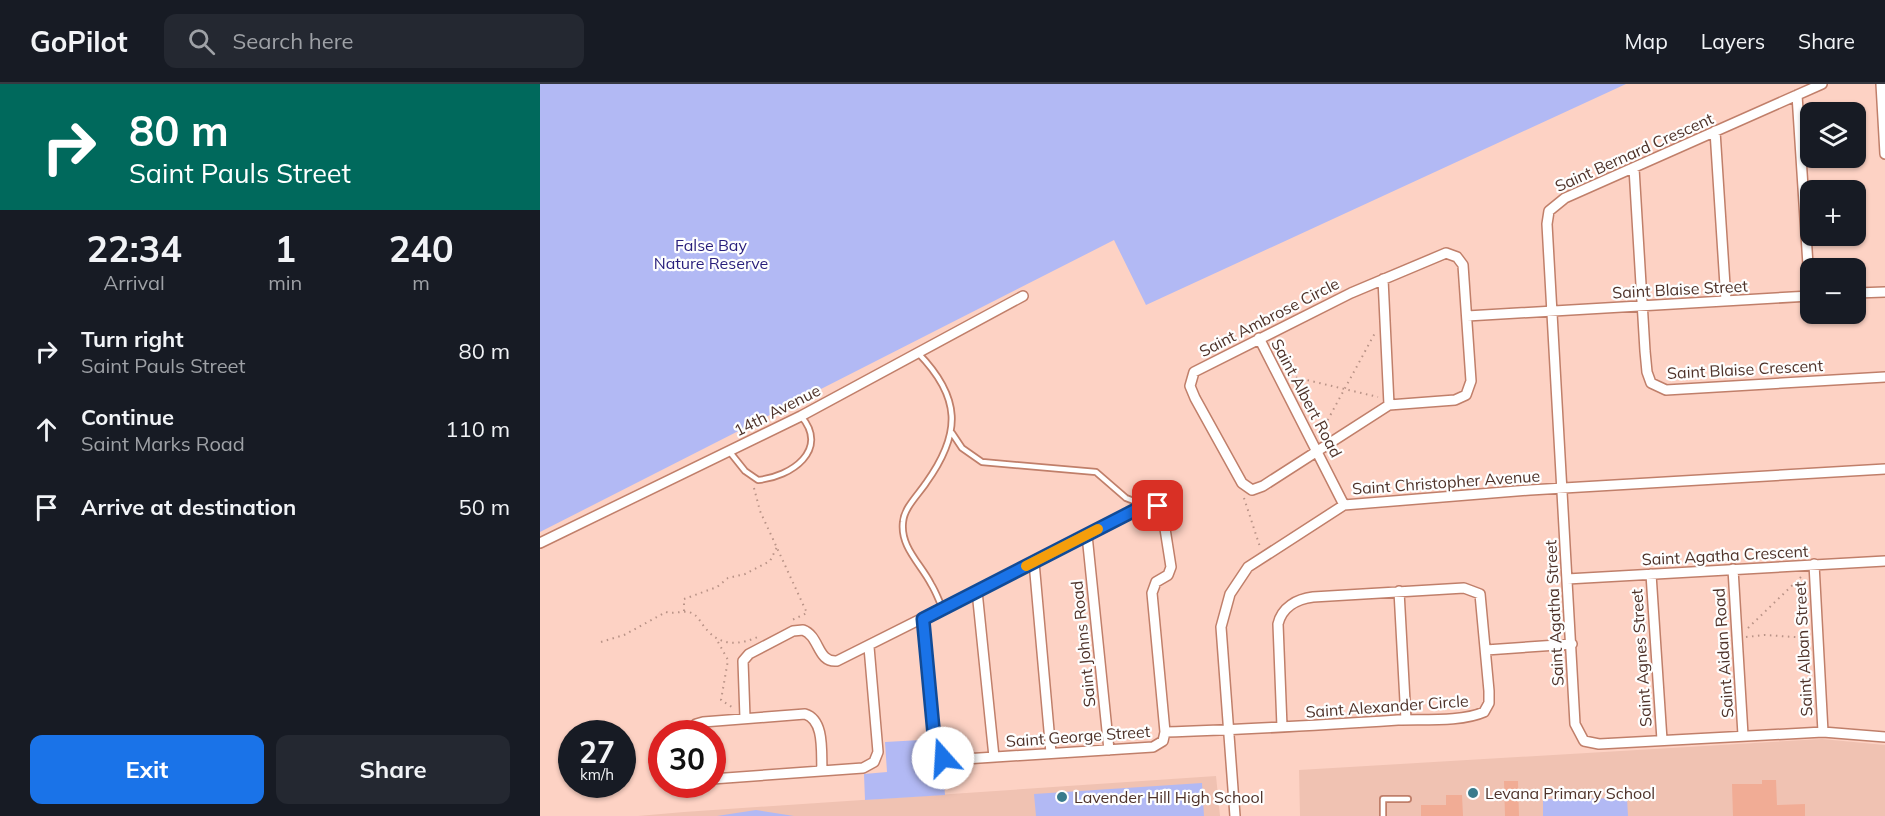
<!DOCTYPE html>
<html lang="en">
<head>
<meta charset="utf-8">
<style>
	:root { --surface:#171b24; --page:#242831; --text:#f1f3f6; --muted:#9ea1a6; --line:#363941; --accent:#1a73e8 }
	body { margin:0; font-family:Mulish,sans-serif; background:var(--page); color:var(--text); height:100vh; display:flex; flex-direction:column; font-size:22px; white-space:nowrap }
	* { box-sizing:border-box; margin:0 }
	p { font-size:20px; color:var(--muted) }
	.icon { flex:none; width:33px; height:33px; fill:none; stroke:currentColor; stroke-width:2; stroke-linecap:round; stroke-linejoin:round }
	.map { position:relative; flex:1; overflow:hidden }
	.panel { display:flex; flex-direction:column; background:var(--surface); width:540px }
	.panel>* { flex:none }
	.top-card { background:#00695c; color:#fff; overflow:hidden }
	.buttons { position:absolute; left:1260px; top:18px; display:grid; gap:12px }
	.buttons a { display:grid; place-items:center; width:66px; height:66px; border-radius:12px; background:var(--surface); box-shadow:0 2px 4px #0004; font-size:30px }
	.speed { position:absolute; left:18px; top:636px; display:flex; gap:12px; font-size:30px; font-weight:700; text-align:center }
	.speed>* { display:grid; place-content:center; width:78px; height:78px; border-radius:50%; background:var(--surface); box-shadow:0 2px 4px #0004; line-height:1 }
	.speed small { font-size:15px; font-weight:400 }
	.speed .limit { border:9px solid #d22; background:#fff; color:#111 }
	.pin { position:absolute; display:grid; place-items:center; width:51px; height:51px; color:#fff; margin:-26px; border-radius:12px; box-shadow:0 3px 9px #0006 }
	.me { position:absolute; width:66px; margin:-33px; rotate:341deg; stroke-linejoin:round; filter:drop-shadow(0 0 4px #0008) }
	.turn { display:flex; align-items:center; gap:21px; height:126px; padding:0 30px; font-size:27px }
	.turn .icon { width:78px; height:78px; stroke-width:2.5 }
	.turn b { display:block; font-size:42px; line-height:51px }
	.eta { display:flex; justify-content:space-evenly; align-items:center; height:102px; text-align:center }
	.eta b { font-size:36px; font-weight:700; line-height:42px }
	.action { display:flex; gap:12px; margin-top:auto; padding:12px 30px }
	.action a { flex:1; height:69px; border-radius:12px; background:var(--accent); color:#fff; font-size:24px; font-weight:700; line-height:69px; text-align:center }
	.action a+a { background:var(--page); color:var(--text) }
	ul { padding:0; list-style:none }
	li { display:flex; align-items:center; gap:18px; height:78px; padding:0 30px }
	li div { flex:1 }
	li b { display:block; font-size:22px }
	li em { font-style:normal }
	header { display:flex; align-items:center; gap:36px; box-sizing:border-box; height:84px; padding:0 30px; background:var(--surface); border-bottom:2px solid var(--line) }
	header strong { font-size:28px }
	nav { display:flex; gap:33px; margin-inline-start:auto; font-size:21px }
	.search { width:420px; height:54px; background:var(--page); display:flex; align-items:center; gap:15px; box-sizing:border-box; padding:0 21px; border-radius:12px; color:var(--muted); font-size:22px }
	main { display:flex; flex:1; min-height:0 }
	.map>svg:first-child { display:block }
</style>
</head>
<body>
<header>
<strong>GoPilot</strong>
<div class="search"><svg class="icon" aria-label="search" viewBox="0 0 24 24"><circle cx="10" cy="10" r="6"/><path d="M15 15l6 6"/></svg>Search here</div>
<nav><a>Map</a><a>Layers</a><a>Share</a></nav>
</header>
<main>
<section class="panel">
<div class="top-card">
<div class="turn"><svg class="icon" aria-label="right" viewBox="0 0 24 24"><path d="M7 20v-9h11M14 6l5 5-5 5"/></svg><div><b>80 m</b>Saint Pauls Street</div></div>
</div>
<div class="eta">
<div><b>22:34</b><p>Arrival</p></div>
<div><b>1</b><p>min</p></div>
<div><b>240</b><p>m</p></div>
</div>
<ul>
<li><svg class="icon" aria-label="right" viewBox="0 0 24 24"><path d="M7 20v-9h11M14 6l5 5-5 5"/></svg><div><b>Turn right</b><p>Saint Pauls Street</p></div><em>80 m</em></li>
<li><svg class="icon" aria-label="ahead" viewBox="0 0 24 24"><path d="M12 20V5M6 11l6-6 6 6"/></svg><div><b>Continue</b><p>Saint Marks Road</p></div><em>110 m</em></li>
<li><svg class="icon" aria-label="arrive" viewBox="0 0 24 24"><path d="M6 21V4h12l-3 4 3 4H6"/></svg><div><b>Arrive at destination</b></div><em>50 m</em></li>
</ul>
<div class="action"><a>Exit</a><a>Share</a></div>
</section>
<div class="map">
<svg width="1345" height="732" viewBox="0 0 1345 732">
	<rect width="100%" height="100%" fill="#fdd2c4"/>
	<path fill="#f0c2b2" d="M1282 655 1345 661V732H760L759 686Z
		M676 692 680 732H98L144 728Z"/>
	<path fill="#b2b9f4" d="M0 0H1086L606 221 574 156 0 448Z
		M381 656 382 665 389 664 391 685 403 684 405 711 325 716 324 690 347 688 345 658Z
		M662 699 664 732H496L494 710Z
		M1087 714 1088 732H1003V715Z
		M216 726 254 732H177Z"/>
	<path fill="#f1ac95" d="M1222 696H1236L1237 721 1265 720V732H1193L1192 700H1222Z
		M964 697H978L979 732H965Z
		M906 711H922L923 732H881V721H906Z"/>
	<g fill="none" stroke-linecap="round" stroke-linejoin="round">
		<defs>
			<path id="lane" d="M378 269C421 313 422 349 386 399 378 411 364 424 363 438 360 463 381 480 391 500 396 508 399 517 403 525
				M412 349 422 364 442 378 556 388 586 414 604 421
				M189 367 205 387 218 396C251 393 290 366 261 332
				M843 732V715H868"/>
			<path id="street" d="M1282 0 1025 114 1009 127 1007 140 1035 640 1044 657 1059 660 1283 648 1345 653
				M1341 0 1345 70
				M1257 11 1270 212
				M1175 47 1186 217
				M1094 84 1105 267 1107 288 1111 299 1126 306 1345 293
				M906 169 917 173 923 181 931 297 926 311 915 316 849 321 723 402 712 406 702 399 655 314 650 302 654 288 811 209Z
				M843 195 849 321
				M1316 209 1345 208
				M927 232 1270 212
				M719 254 804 421
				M547 451 569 666
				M0 459 261 332 483 212
				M494 478 511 669
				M1274 480 1283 648
				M1193 485 1203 651
				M1111 490 1122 656
				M1027 495 1345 477
				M437 507 454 673
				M859 507 866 636
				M946 566 1032 560
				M205 634 203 577 209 570 253 547 263 546C280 552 277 579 297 577L610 420 618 422 623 432 631 483 628 491 616 498 612 509 625 648 623 657 613 663 409 676 403 674 395 663 383 535
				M625 648C703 646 781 641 858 636 883 635 922 638 944 628L949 619V607L940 510 924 504 773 513C757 515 742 523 738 540L742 643
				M149 650 156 640 163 638 265 630C285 636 281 669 282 686
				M172 695 323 684 334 678 338 668 329 563
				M695 732 681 543 690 510 708 483 804 421 990 406 1345 385"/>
		</defs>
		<use href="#lane" stroke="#c07f6a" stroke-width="8"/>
		<use href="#street" stroke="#c07f6a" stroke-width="12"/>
		<path stroke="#b99387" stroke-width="2" stroke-dasharray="1.5 4.5" stroke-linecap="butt" d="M750 292 838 313
			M779 352 835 249
			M214 404 220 427 267 529 252 536
			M704 414 720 463
			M144 527V515L177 503 188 494 205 490 230 477 237 463
			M1208 544 1262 492
			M1206 553 1225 551 1269 554
			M61 558 84 551 126 528C136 531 146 524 155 531 159 534 163 542 167 546 182 563 200 561 220 552
			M178 558 188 576 181 616 195 625"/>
		<use href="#lane" stroke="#fff" stroke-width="4.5"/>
		<use href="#street" stroke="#fff" stroke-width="9"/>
	</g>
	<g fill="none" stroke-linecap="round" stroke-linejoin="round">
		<defs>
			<path id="route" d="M403 674 395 663 383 535 605 421 618 422"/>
		</defs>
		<use href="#route" stroke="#114b97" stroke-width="15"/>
		<use href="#route" stroke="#1a73e8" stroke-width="10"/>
		<path stroke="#f59e0b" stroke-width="10" d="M486 482 558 445"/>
	</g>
	<g fill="#397b8d" stroke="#fefefe" stroke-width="2">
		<circle cx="933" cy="709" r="6"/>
		<circle cx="522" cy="713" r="6"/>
	</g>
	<g text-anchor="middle" stroke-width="4.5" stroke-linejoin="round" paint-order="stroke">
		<g font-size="16" fill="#4e3229" stroke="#fefefe">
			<text transform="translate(1094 68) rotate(-24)" y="6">Saint Bernard Crescent</text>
			<text transform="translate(1140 205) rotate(-3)" y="6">Saint Blaise Street</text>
			<text transform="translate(729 233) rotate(-27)" y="6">Saint Ambrose Circle</text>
			<text transform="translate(1205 285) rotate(-3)" y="6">Saint Blaise Crescent</text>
			<text transform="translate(767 314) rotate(62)" y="6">Saint Albert Road</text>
			<text transform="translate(237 326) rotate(-27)" y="6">14th Avenue</text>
			<text transform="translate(906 398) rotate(-4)" y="6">Saint Christopher Avenue</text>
			<text transform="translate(1185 471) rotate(-3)" y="6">Saint Agatha Crescent</text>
			<text transform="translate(1014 529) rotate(-93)" y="6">Saint Agatha Street</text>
			<text transform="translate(543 560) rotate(-96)" y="6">Saint Johns Road</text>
			<text transform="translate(1263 565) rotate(-93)" y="6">Saint Alban Street</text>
			<text transform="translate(1183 569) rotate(-94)" y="6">Saint Aidan Road</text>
			<text transform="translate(1101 574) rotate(-94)" y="6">Saint Agnes Street</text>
			<text transform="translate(847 622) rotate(-4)" y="6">Saint Alexander Circle</text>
			<text transform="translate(538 652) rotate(-4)" y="6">Saint George Street</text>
		</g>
		<g font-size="16" fill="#281e7b" stroke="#fefefe">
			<text x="171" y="167">False Bay<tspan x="171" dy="18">Nature Reserve</tspan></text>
		</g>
		<g font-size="16" fill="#4e3229" stroke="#fefefe" text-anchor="start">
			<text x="945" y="715">Levana Primary School</text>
			<text x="534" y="719">Lavender Hill High School</text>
		</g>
	</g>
</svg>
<div class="buttons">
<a><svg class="icon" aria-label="layers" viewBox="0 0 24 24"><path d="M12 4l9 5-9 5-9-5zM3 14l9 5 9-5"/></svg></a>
<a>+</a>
<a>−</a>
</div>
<div class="speed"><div>27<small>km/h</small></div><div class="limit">30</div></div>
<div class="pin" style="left:618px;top:422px;background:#d93025"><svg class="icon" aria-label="arrive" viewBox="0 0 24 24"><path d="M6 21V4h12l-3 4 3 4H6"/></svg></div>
<svg class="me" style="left:403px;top:674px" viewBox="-20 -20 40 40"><circle r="19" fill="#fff"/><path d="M0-13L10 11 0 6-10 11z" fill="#1a73e8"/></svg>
</div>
</main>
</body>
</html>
